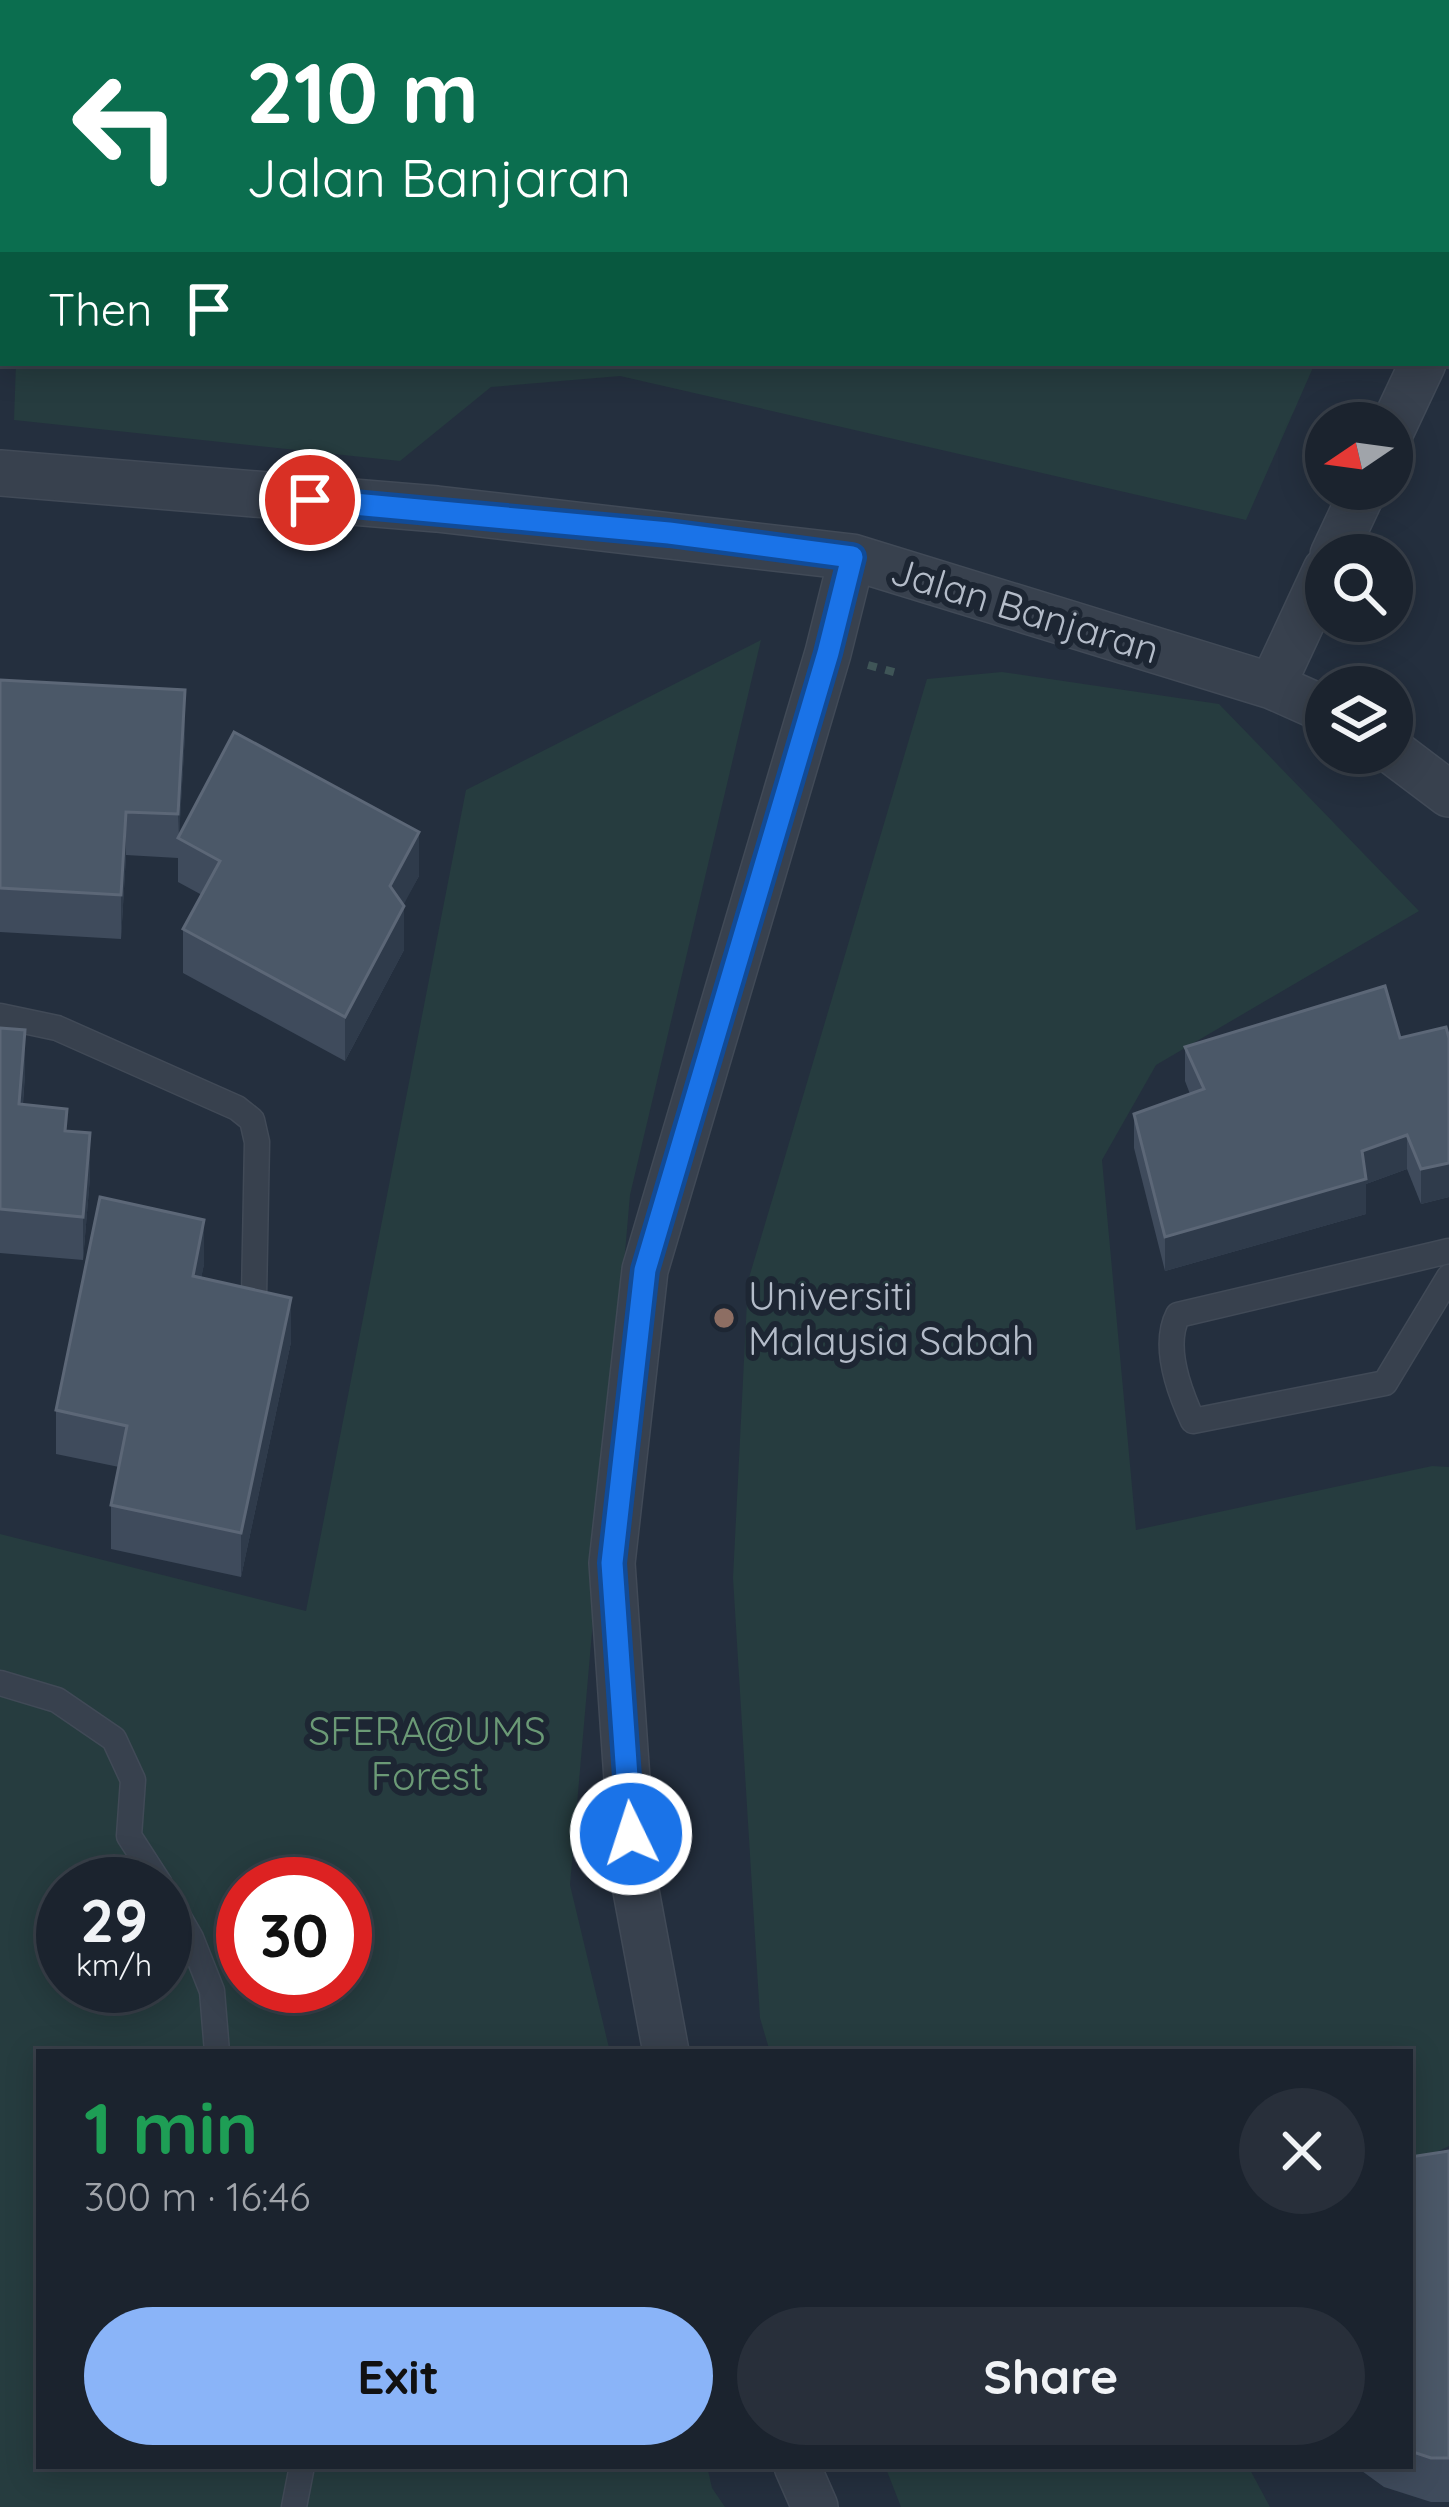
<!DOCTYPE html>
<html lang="en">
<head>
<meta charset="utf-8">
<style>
	:root { --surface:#1b232e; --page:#282f3a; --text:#f1f3f6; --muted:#a0a4aa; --line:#39404a; --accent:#8ab4f8 }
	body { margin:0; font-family:Quicksand,sans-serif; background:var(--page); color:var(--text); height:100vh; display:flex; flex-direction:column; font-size:45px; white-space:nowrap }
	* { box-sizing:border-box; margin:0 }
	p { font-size:39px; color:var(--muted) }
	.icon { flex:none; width:66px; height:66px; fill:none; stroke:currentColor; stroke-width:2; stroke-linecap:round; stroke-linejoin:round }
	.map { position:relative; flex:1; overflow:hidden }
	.details { position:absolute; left:36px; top:2049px; width:1377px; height:420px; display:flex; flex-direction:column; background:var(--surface); border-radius:0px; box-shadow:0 6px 30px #0003,0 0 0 3px var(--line) }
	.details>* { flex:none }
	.banner { position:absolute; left:0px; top:0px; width:1449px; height:366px; box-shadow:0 6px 30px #0003,0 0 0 3px var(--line); background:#0b6e4f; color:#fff; overflow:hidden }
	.needle { width:78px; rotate:257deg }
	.buttons { position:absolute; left:1305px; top:402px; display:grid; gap:24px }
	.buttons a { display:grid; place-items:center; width:108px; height:108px; border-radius:50%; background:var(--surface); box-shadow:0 6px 30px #0003,0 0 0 3px var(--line); font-size:60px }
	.speed { position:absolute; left:36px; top:1857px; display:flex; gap:24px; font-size:60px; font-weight:700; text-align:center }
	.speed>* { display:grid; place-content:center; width:156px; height:156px; border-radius:50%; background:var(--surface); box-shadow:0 6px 30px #0003,0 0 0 3px var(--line); line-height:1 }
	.speed small { font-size:30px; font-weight:400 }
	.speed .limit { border:18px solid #d22; background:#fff; color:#111 }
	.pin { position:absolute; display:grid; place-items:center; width:102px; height:102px; color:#fff; margin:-51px; border:6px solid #fff; border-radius:50%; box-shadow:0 3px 12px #0007 }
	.me { position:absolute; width:132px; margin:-66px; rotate:356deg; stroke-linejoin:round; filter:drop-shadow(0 0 9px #0008) }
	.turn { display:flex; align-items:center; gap:42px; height:252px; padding:0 48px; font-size:54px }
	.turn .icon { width:156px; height:156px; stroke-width:2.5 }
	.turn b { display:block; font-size:84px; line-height:102px }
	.then { display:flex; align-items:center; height:114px; padding:0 48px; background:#0003; gap:24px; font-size:45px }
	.round { display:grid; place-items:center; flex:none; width:126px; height:126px; border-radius:63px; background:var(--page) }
	.headline { display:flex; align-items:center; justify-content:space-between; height:204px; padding:0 48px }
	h1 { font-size:72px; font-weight:700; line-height:90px; color:#1e9e55 }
	.primary-button { display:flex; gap:24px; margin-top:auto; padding:24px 48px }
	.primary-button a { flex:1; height:138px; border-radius:72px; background:var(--accent); color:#111; font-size:48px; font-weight:700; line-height:138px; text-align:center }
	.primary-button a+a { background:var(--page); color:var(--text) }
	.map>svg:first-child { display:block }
</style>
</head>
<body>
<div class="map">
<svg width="1449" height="2507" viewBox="0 0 1449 2507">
	<rect width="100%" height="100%" fill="#242f3e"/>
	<path fill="#263c3f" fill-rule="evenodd" d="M12 0H1449V128L1446 131V3Z
		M16 363H1315L1246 520 620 376 491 387 400 461 14 420Z
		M761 640 630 1195 570 1885 610 2052H39V2466H707L712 2488 725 2507H0V1534L306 1611 466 790ZM63 1884H165V1986H63ZM243 1884H345V1986H243Z
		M1002 672 1219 704 1419 911 1156 1065 1102 1160 1136 1530 1432 1466 1449 1467V2146L1410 2165V2052H770L760 2018 733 1578 748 1281 927 679Z
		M885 2466H1248L1270 2507H901Z"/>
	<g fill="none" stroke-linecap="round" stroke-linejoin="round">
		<defs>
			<path id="service" d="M0 1016 57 1028 237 1108 252 1120 257 1142 254 1297
				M1449 1251 1178 1315C1162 1346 1179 1391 1193 1421L1385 1383 1449 1277
				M0 1683 57 1700 114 1739 133 1780 129 1836 160 1884
				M165 1893 191 1938 212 1991 217 2052
				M294 2507 302 2466"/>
			<path id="minor" d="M1446 314 1449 307
				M1392 429 1423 363
				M0 473 437 509 852 557 1272 686 1326 710
				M1333 555 1364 489
				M1272 686 1326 570
				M1392 751 1449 794
				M666 2052 634 1880 612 1563 645 1270 828 653 852 557
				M797 2466 815 2507"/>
		</defs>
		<use href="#service" stroke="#414a57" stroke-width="27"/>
		<use href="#minor" stroke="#414a57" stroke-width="48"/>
		<path stroke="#3f5557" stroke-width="8" stroke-dasharray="9 9" stroke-linecap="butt" d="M307 3 310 0
			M0 230 3 229
			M868 665 901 674"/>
		<use href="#service" stroke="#38414e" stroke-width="24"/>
		<use href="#minor" stroke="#38414e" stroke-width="45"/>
	</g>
	<path fill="#3f4b5c" d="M0 680 185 734 179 835 419 876 403 904 404 950 345 1061 183 973V929L202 895 178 882V858L126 855 121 939 0 932Z
		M0 1028 25 1074 23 1104 67 1131 90 1177 83 1260 0 1253Z
		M1400 1038H1449V1197L1421 1204 1407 1169 1366 1184V1214L1165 1271 1134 1148V1114L1190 1094 1185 1081V1047Z
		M204 1264 201 1278 291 1342 241 1577 111 1549V1505L119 1467 56 1454V1410Z
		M1449 2151V2502H1431L1384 2487 1355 2466H1410V2157Z"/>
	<path fill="#2f3b4b" d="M185 690V734L179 839 178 814Z
		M126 812V855L121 939V895Z
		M419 832V876L390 930V886Z
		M404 906V950L345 1061V1017Z
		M25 1030V1074L19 1148V1104Z
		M90 1133V1177L83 1260V1217Z
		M1407 1135V1169L1366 1184V1214L1165 1271V1237L1362 1151Z
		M1449 1163V1197L1421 1204V1169Z
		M204 1220V1264L193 1320V1276Z
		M291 1298V1342L241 1577V1533Z"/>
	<path fill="#4b5868" stroke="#5c6777" stroke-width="3" d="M0 680 185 690 178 814 126 812 121 895 0 888Z
		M234 732 419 832 390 886 404 906 345 1017 183 929 220 861 178 838Z
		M1385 986 1400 1038 1446 1027 1449 1038V1163L1421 1169 1407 1135 1362 1151 1366 1179 1165 1237 1134 1114 1204 1089 1185 1047Z
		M0 1028 25 1030 19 1104 67 1109 65 1131 90 1133 83 1217 0 1209Z
		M100 1197 204 1220 193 1276 291 1298 241 1533 111 1505 127 1426 56 1410Z
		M1449 2151V2458H1431L1410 2451V2157Z"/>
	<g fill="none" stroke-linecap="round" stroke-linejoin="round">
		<defs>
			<path id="route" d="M310 500 669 533 852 557 828 653 645 1270 612 1563 631 1834"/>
		</defs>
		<use href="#route" stroke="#114b97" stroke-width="30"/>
		<use href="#route" stroke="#1a73e8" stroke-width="21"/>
	</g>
	<circle fill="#8d6e63" stroke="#1d2633" stroke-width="4.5" cx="724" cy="1318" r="12"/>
	<g text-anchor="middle" stroke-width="12" stroke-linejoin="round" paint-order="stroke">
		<g font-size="39" fill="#b4bcc9" stroke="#1d2633">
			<text transform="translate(1025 610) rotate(17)" y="14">Jalan Banjaran</text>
		</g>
		<g font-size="39" fill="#b4bcc9" stroke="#1d2633" text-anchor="start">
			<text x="748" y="1310">Universiti<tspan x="748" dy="45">Malaysia Sabah</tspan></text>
		</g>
		<g font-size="39" fill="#6b9a76" stroke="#1d2633">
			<text x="427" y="1745">SFERA@UMS<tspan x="427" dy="45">Forest</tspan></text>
		</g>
	</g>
</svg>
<div class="buttons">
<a><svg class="needle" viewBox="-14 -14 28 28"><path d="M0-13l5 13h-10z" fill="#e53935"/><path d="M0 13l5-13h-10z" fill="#a0a4aa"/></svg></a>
<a><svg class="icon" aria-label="search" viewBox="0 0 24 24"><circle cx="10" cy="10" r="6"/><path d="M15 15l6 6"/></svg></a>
<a><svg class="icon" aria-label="layers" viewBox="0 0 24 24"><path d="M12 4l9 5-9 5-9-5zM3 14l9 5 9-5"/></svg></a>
</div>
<div class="speed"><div>29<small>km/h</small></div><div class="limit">30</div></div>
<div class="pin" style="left:310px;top:500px;background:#d93025"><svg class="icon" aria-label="arrive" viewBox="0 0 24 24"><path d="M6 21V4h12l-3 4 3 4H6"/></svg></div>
<svg class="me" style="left:631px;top:1834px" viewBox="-20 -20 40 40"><circle r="17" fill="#1a73e8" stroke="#fff" stroke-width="3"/><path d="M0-11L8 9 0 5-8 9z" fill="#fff"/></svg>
<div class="banner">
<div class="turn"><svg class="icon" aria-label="left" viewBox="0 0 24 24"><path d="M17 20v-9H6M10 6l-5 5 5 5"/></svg><div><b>210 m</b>Jalan Banjaran</div></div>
<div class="then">Then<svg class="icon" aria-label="arrive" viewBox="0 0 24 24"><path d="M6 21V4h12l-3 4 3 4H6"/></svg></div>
</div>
<section class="details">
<div class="headline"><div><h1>1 min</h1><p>300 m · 16:46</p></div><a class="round"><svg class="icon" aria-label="close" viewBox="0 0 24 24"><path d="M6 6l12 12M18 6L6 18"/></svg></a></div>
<div class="primary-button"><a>Exit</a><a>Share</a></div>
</section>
</div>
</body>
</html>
